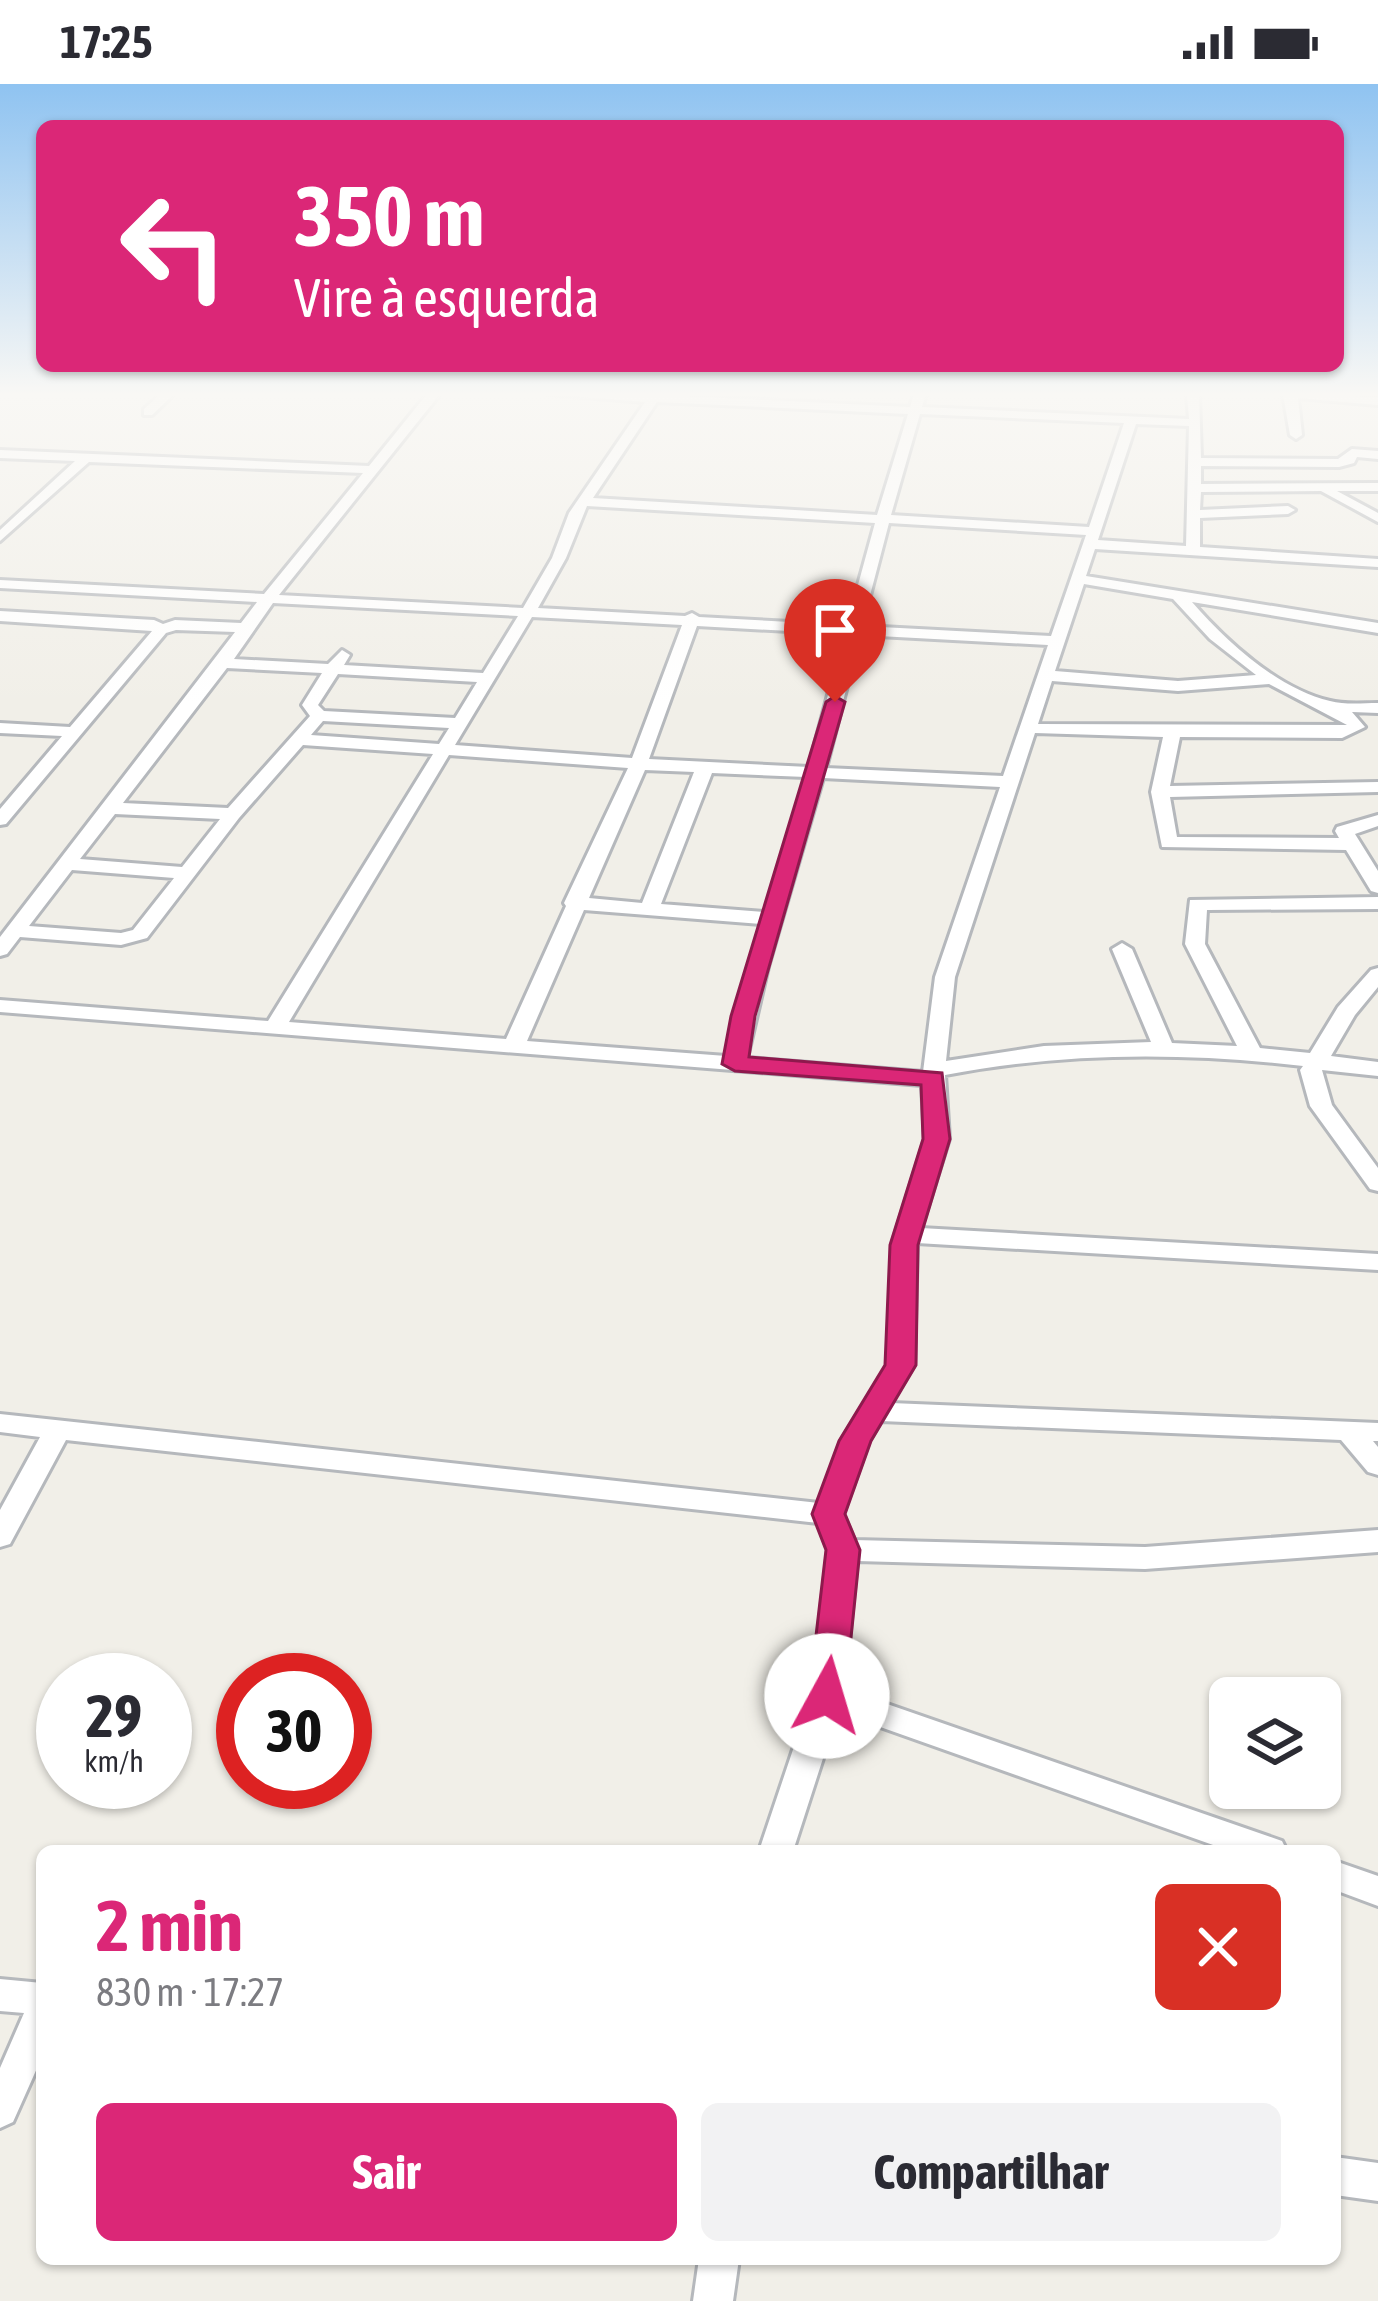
<!DOCTYPE html>
<html lang="pt">
<head>
<meta charset="utf-8">
<style>
	:root { --surface:#fff; --page:#f2f2f3; --text:#2b2b33; --muted:#7c7c81; --accent:#db2777 }
	body { margin:0; font-family:"Asap Condensed",sans-serif; background:var(--page); color:var(--text); height:100vh; display:flex; flex-direction:column; font-size:45px; white-space:nowrap }
	* { box-sizing:border-box; margin:0 }
	p { font-size:39px; color:var(--muted) }
	.icon { flex:none; width:66px; height:66px; fill:none; stroke:currentColor; stroke-width:2; stroke-linecap:round; stroke-linejoin:round }
	.map { position:relative; flex:1; overflow:hidden }
	.drawer { position:absolute; left:36px; top:1761px; width:1305px; height:420px; display:flex; flex-direction:column; background:var(--surface); border-radius:18px; box-shadow:0 3px 9px #0004 }
	.drawer>* { flex:none }
	.hud { position:absolute; left:36px; top:36px; width:1308px; height:252px; border-radius:18px; box-shadow:0 3px 9px #0004; background:#db2777; color:#fff; overflow:hidden }
	.buttons { position:absolute; left:1209px; top:1593px; display:grid; gap:24px }
	.buttons a { display:grid; place-items:center; width:132px; height:132px; border-radius:18px; background:var(--surface); box-shadow:0 3px 9px #0004; font-size:60px }
	.speed { position:absolute; left:36px; top:1569px; display:flex; gap:24px; font-size:60px; font-weight:700; text-align:center }
	.speed>* { display:grid; place-content:center; width:156px; height:156px; border-radius:50%; background:var(--surface); box-shadow:0 3px 9px #0004; line-height:1 }
	.speed small { font-size:30px; font-weight:400 }
	.speed .limit { border:18px solid #d22; background:#fff; color:#111 }
	.pin { position:absolute; display:grid; place-items:center; width:102px; height:102px; color:#fff; margin:-123px -51px; border-radius:50% 50% 50% 0; rotate:-45deg; box-shadow:0 0 12px #0007 }
	.pin .icon { rotate:45deg }
	.me { position:absolute; width:132px; margin:-66px; rotate:6deg; stroke-linejoin:round; filter:drop-shadow(0 0 9px #0008) }
	.turn { display:flex; align-items:center; gap:42px; height:252px; padding:0 60px; font-size:54px }
	.turn .icon { width:156px; height:156px; stroke-width:2.5 }
	.turn b { display:block; font-size:84px; line-height:102px }
	.round { display:grid; place-items:center; flex:none; width:126px; height:126px; border-radius:18px; background:var(--page) }
	.headline { display:flex; align-items:center; justify-content:space-between; height:204px; padding:0 60px }
	h1 { font-size:72px; font-weight:700; line-height:90px; color:var(--accent) }
	.button { display:flex; gap:24px; margin-top:auto; padding:24px 60px }
	.button a { flex:1; height:138px; border-radius:18px; background:var(--accent); color:#fff; font-size:48px; font-weight:700; line-height:138px; text-align:center }
	.button a+a { background:var(--page); color:var(--text) }
	.status { display:flex; justify-content:space-between; align-items:center; height:84px; padding:0 60px; background:var(--surface); direction:ltr }
	.status svg { height:33px; fill:currentColor }
	.map>svg:first-child { display:block }
</style>
</head>
<body>
<div class="status"><b>17:25</b><svg viewBox="0 0 49 12"><path d="M0 12V9h3v3zM5 12V6h3v6zM10 12V3h3v9zM15 12V0h3v12zM26 1h20v11H26zM47 4h2v5h-2z"/></svg></div>
<div class="map">
<svg width="1378" height="2217" viewBox="0 0 1378 2217">
	<rect width="100%" height="100%" fill="#f1efe8"/>
	<g fill="none" stroke-linecap="round" stroke-linejoin="round">
		<defs>
			<path id="minor" d="M161 310H174L152 331H144V325Z
				M427 310H440L279 511 523 524 552 474 569 429 645 318 547 310H640L910 323 914 310H926L922 323 1189 335 1187 310H1199L1201 374 1338 375 1352 365 1378 367V375L1357 373 1354 379 1339 383 1201 382V400L1378 399V407H1337L1378 429V438L1321 407 1201 408 1200 426 1288 422 1295 426 1288 430 1200 434V463L1378 475V483L1095 465 1086 492 1378 539V549L1192 518C1226 557 1278 605 1330 617 1345 621 1363 619 1378 619V629L1352 628 1365 643 1342 654 1180 653 1170 702 1378 698V708L1170 713 1177 753 1339 754 1335 747 1337 743 1378 731V742L1355 750 1378 787V809L1371 807 1346 766 1162 763 1151 708 1163 653 1035 649 955 893 946 977 1044 962 1151 958 1112 865 1122 859 1132 865 1172 959 1237 962 1185 860 1190 816 1378 813V825L1207 826 1205 860 1260 964 1310 969 1338 923 1371 886 1378 884V903L1355 931 1331 972 1378 978V992L1322 986 1332 1021 1378 1084V1107L1370 1105 1310 1022 1300 986 1303 982C1183 968 1064 968 945 991L949 1055 921 1144 1378 1170V1186L917 1159 914 1281 891 1319 1378 1339V1357H1373L1378 1363V1391L1368 1388 1341 1356 881 1337 869 1357 843 1430 854 1456 1145 1463 1378 1446V1468L1145 1485 857 1477 844 1605 1282 1757 1287 1767H1230L838 1628 793 1767H759L811 1612 828 1466 818 1439 66 1356 10 1460 0 1463V1426L40 1353 0 1348V1330L819 1419 841 1357 888 1281 892 1161 925 1055 922 1001 0 928V916L268 937 433 670 303 661 239 734 147 854 121 861 20 853 7 870 0 872V853L235 548 176 546 166 549 6 740 0 741V725L62 652 0 649V639L70 643 152 547 0 537V527L154 536 163 540 175 536 241 539 257 518 0 504V496L264 510 363 389 89 378 0 457V446L75 377 0 374V366L369 382ZM657 318 908 330 877 431 593 414ZM920 330 1124 339 1089 443 891 431ZM1136 340 1189 342 1186 462 1098 456ZM587 422 875 439 847 541 699 533 692 529 685 532 538 524 566 474ZM889 439 1086 451 1051 552 862 542ZM1084 500 1173 515 1210 555 1256 591 1178 597 1055 587ZM273 519 518 532 483 589 344 581 350 571 342 566 328 580 234 575ZM532 533 682 541 632 674 455 661ZM697 542 844 550 809 683 649 675ZM860 551 1048 561 1003 692 826 684ZM227 584 322 589 302 621 310 632 228 724 123 719ZM338 590 477 598 455 634 324 627 318 621ZM1052 597 1178 607 1269 600 1347 641 1038 640ZM323 637 449 644 439 660 311 651ZM449 671 628 684 564 819 566 822 506 955 289 938ZM645 686 694 688 642 819 589 814ZM712 689 806 693 765 828 661 820ZM823 694 1000 703 935 893 923 988 747 974 768 883ZM115 730 220 735 182 783 80 775ZM72 786 174 794 133 846 121 849 29 842ZM584 826 761 840 726 972 527 957Z
				M1283 310 1378 313V321L1298 314 1302 351 1296 355 1290 351Z
				M1335 1777 1378 1792V1822L1335 1806Z
				M0 1895 42 1899V1973L13 2038 0 2044V1984L24 1929 0 1927Z
				M1335 2073 1378 2079V2117L1335 2111Z
				M699 2175H739L733 2217H693Z"/>
		</defs>
		<use href="#minor" stroke="#b5b8bc" stroke-width="6"/>
		<use href="#minor" fill="#fff" fill-rule="evenodd"/>
	</g>
	<linearGradient id="sky" x2="0" y2="1"><stop stop-color="#8fc3f1"/><stop offset="0.5" stop-color="#f9f8f5"/><stop offset="1" stop-color="#f9f8f5" stop-opacity="0"/></linearGradient>
	<rect width="1378" height="621" fill="url(#sky)"/>
	<path fill="#db2777" stroke="#8e194d" stroke-width="3" d="M835 612 845 618 755 932 749 973 942 989 950 1055 918 1161 916 1281 871 1357 845 1430 860 1466 845 1612 840 1622 827 1626 814 1622 809 1612 826 1466 812 1430 839 1357 885 1281 890 1161 923 1055 921 1001 735 987 722 980 731 932 826 618Z"/>
</svg>
<div class="buttons">
<a><svg class="icon" aria-label="layers" viewBox="0 0 24 24"><path d="M12 4l9 5-9 5-9-5zM3 14l9 5 9-5"/></svg></a>
</div>
<div class="speed"><div>29<small>km/h</small></div><div class="limit">30</div></div>
<div class="pin" style="left:835px;top:618px;background:#d93025"><svg class="icon" aria-label="arrive" viewBox="0 0 24 24"><path d="M6 21V4h12l-3 4 3 4H6"/></svg></div>
<svg class="me" style="left:827px;top:1612px" viewBox="-20 -20 40 40"><circle r="19" fill="#fff"/><path d="M0-13L10 11 0 6-10 11z" fill="#db2777"/></svg>
<div class="hud">
<div class="turn"><svg class="icon" aria-label="left" viewBox="0 0 24 24"><path d="M17 20v-9H6M10 6l-5 5 5 5"/></svg><div><b>350 m</b>Vire à esquerda</div></div>
</div>
<section class="drawer">
<div class="headline"><div><h1>2 min</h1><p>830 m · 17:27</p></div><a class="round" style="background:#d93025;color:#fff"><svg class="icon" aria-label="close" viewBox="0 0 24 24"><path d="M6 6l12 12M18 6L6 18"/></svg></a></div>
<div class="button"><a>Sair</a><a>Compartilhar</a></div>
</section>
</div>
</body>
</html>
